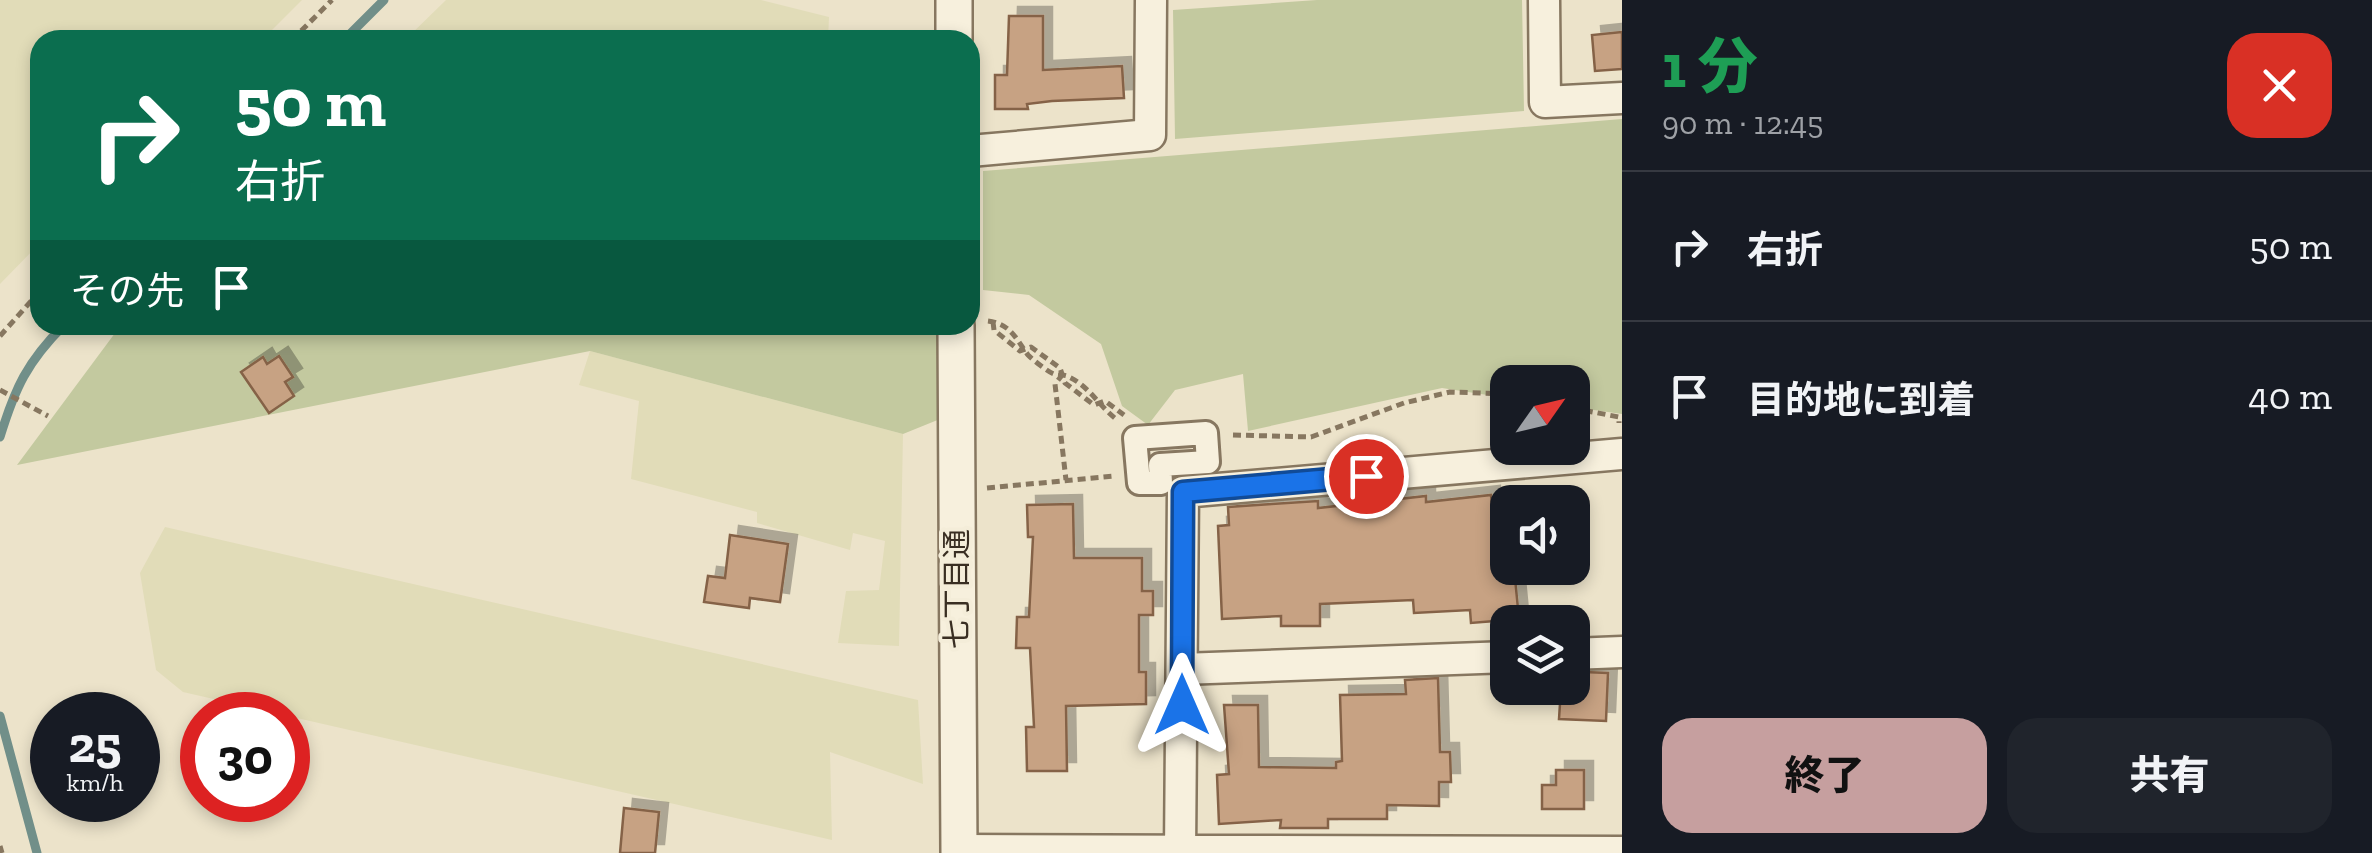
<!DOCTYPE html>
<html lang="ja">
<head>
<meta charset="utf-8">
<style>
	:root { --surface:#171b24; --page:#20242c; --text:#f1f3f6; --muted:#9ea1a6; --line:#363941; --accent:#c69f9f }
	body { margin:0; font-family:"Zilla Slab","Noto Sans JP",serif; background:var(--page); color:var(--text); height:100vh; display:flex; flex-direction:column; font-size:38px; white-space:nowrap }
	* { box-sizing:border-box; margin:0 }
	p { font-size:32px; color:var(--muted) }
	.icon { flex:none; width:55px; height:55px; fill:none; stroke:currentColor; stroke-width:2; stroke-linecap:round; stroke-linejoin:round }
	.map { position:relative; flex:1; overflow:hidden }
	.sheet { display:flex; flex-direction:column; background:var(--surface); width:750px }
	.sheet>* { flex:none }
	.banner { position:absolute; left:30px; top:30px; width:950px; height:305px; border-radius:30px; box-shadow:0 5px 15px #0003; background:#0b6e4f; color:#fff; overflow:hidden }
	.needle { width:65px; rotate:56deg }
	.tools { position:absolute; left:1490px; top:365px; display:grid; gap:20px }
	.tools a { display:grid; place-items:center; width:100px; height:100px; border-radius:20px; background:var(--surface); box-shadow:0 5px 15px #0003; font-size:50px }
	.speed { position:absolute; left:30px; top:692px; display:flex; gap:20px; font-size:50px; font-weight:700; text-align:center }
	.speed>* { display:grid; place-content:center; width:130px; height:130px; border-radius:50%; background:var(--surface); box-shadow:0 5px 15px #0003; line-height:1 }
	.speed small { font-size:25px; font-weight:400 }
	.speed .limit { border:15px solid #d22; background:#fff; color:#111 }
	.pin { position:absolute; display:grid; place-items:center; width:85px; height:85px; color:#fff; margin:-42px; border:5px solid #fff; border-radius:50%; box-shadow:0 2px 10px #0007 }
	.me { position:absolute; width:110px; margin:-55px; rotate:0deg; stroke-linejoin:round; filter:drop-shadow(0 0 8px #0008) }
	.turn { display:flex; align-items:center; gap:35px; height:210px; padding:0 40px; font-size:45px }
	.turn .icon { width:130px; height:130px; stroke-width:2.5 }
	.turn b { display:block; font-size:70px; line-height:85px }
	.then { display:flex; align-items:center; height:95px; padding:0 40px; background:#0003; gap:20px; font-size:38px }
	.round { display:grid; place-items:center; flex:none; width:105px; height:105px; border-radius:30px; background:var(--page) }
	.head { display:flex; align-items:center; justify-content:space-between; height:170px; padding:0 40px }
	h1 { font-size:60px; font-weight:800; line-height:75px; color:#1e9e55 }
	.button { display:flex; gap:20px; margin-top:auto; padding:20px 40px }
	.button a { flex:1; height:115px; border-radius:30px; background:var(--accent); color:#111; font-size:40px; font-weight:800; line-height:115px; text-align:center }
	.button a+a { background:var(--page); color:var(--text) }
	ul { padding:0; list-style:none }
	li { display:flex; align-items:center; gap:30px; height:150px; padding:0 40px; border-top:2px solid var(--line) }
	li div { flex:1 }
	li b { display:block; font-size:38px }
	li em { font-style:normal }
	main { display:flex; flex:1; min-height:0 }
	.map>svg:first-child { display:block }
</style>
</head>
<body>
<main>
<div class="map">
<svg width="1622" height="853" viewBox="0 0 1622 853">
	<defs>
		<filter id="shadow"><feDropShadow dx="9" dy="-9" stdDeviation="0" flood-color="#0004"/></filter>
	</defs>
	<rect width="100%" height="100%" fill="#ece3ca"/>
	<path fill="#e1dcb8" d="M0 0H302L262 40H40V243L0 284Z
		M446 0H761L829 17 828 40H405Z
		M590 351 903 434 899 646 838 643 846 591 879 590 885 541 853 533 850 550 757 523V512L631 479 639 401 579 385Z
		M165 527 918 700 923 784 830 752 832 840 183 692 156 670 140 573Z"/>
	<path fill="#c3c99f" d="M1317 0H1522L1524 111 1175 139 1173 10Z
		M1622 119V414L1573 407 1572 382H1508L1507 398 1442 388 1248 431 1243 374 1175 390 1148 425 1122 406 1101 344 1029 295 983 290V171Z
		M121 325H939L940 419 903 434 590 351 17 465Z"/>
	<g fill="none" stroke-linecap="round" stroke-linejoin="round">
		<path stroke="#718f89" stroke-width="9" d="M344 40 384 0
			M0 437C15 388 27 362 64 325
			M0 716 37 853"/>
	</g>
	<path fill="#c7a283" stroke="#856247" stroke-width="2.5" filter="url(#shadow)" d="M1009 16H1043V70L1122 66 1124 98 1052 101 1027 104 1028 109H995V75H1007Z
		M1622 32V69L1595 71 1592 35Z
		M279 356 293 377 285 382 294 396 269 413 241 372 263 357 267 364Z
		M1491 495 1496 552 1508 551V568H1514L1519 619 1471 623 1470 610 1414 613 1413 600 1320 604V626H1281V616L1222 619 1218 526 1229 525 1228 507 1318 501V508L1426 496V502Z
		M1073 504 1074 558H1142V591H1153V615H1139V672H1146V704L1066 706 1067 771H1027L1026 727H1034L1030 648H1016L1017 617H1029L1033 537H1028L1027 505Z
		M730 535 788 544 780 602 750 598 749 608 704 602 708 576 725 578Z
		M1584 672 1608 673 1606 721 1559 719 1561 688H1572V673Z
		M1438 678 1440 752H1450L1451 782H1439V806L1387 805V819H1328V828H1280L1281 820 1219 824 1217 775 1229 774 1224 705H1258L1259 767 1336 768V762L1342 761 1340 695 1406 694 1405 680Z
		M1556 770H1584V809H1542V785H1556Z
		M624 808 659 812 655 853H620Z"/>
	<g fill="none" stroke-linecap="round" stroke-linejoin="round">
		<defs>
			<path id="pedestrian" d="M1206 433 1208 462 1160 465 1161 483H1139L1135 438Z"/>
			<path id="minor" d="M1544 0 1545 102 1622 98
				M970 151 1150 135 1151 0
				M1572 654 1622 652
				M1182 669 1508 657
				M959 850 1622 852
				M1180 853 1183 492 1622 454"/>
			<path id="tertiary" d="M954 0V40
				M956 325 959 853"/>
		</defs>
		<use href="#pedestrian" stroke="#877760" stroke-width="28"/>
		<use href="#minor" stroke="#877760" stroke-width="35"/>
		<use href="#tertiary" stroke="#877760" stroke-width="40"/>
		<path stroke="#877760" stroke-width="5" stroke-dasharray="8 5" stroke-linecap="butt" d="M292 40 332 0
			M988 321C1011 324 1016 339 1028 355 1033 360 1048 372 1054 374 1059 376 1065 374 1069 377 1090 387 1099 406 1116 419
			M993 322 994 330 1020 351 1031 347 1060 368 1065 383 1094 405 1105 401 1124 415
			M0 336 40 291
			M1063 374 1055 384 1066 480
			M0 390 48 416
			M1572 408 1619 417V423
			M1233 435 1311 437 1404 403 1450 392 1508 394
			M987 488 1115 476
			M0 846 2 853"/>
		<use href="#pedestrian" stroke="#f7f0dd" stroke-width="22"/>
		<use href="#minor" stroke="#f7f0dd" stroke-width="30"/>
		<use href="#tertiary" stroke="#f7f0dd" stroke-width="35"/>
	</g>
	<g fill="none" stroke-linecap="round" stroke-linejoin="round">
		<defs>
			<path id="route" d="M1182 705 1183 492 1366 476"/>
		</defs>
		<use href="#route" stroke="#114b97" stroke-width="25"/>
		<use href="#route" stroke="#1a73e8" stroke-width="18"/>
	</g>
	<g text-anchor="middle" stroke-width="8" stroke-linejoin="round" paint-order="stroke">
		<g font-size="30" fill="#392e22" stroke="#f4edd9">
			<text transform="translate(957 589) rotate(-90)" y="10">七丁目通</text>
		</g>
	</g>
</svg>
<div class="tools">
<a><svg class="needle" viewBox="-14 -14 28 28"><path d="M0-13l5 13h-10z" fill="#e53935"/><path d="M0 13l5-13h-10z" fill="#9ea1a6"/></svg></a>
<a><svg class="icon" aria-label="sound" viewBox="0 0 24 24"><path d="M4 9h4l5-4v14l-5-4H4zM17 9q2 3 0 6"/></svg></a>
<a><svg class="icon" aria-label="layers" viewBox="0 0 24 24"><path d="M12 4l9 5-9 5-9-5zM3 14l9 5 9-5"/></svg></a>
</div>
<div class="speed"><div>25<small>km/h</small></div><div class="limit">30</div></div>
<div class="pin" style="left:1366px;top:476px;background:#d93025"><svg class="icon" aria-label="arrive" viewBox="0 0 24 24"><path d="M6 21V4h12l-3 4 3 4H6"/></svg></div>
<svg class="me" style="left:1182px;top:705px" viewBox="-20 -20 40 40"><path d="M0-17L14 15 0 8-14 15z" fill="#1a73e8" stroke="#fff" stroke-width="4"/></svg>
<div class="banner">
<div class="turn"><svg class="icon" aria-label="right" viewBox="0 0 24 24"><path d="M7 20v-9h11M14 6l5 5-5 5"/></svg><div><b>50 m</b>右折</div></div>
<div class="then">その先<svg class="icon" aria-label="arrive" viewBox="0 0 24 24"><path d="M6 21V4h12l-3 4 3 4H6"/></svg></div>
</div>
</div>
<section class="sheet">
<div class="head"><div><h1>1 分</h1><p>90 m · 12:45</p></div><a class="round" style="background:#d93025;color:#fff"><svg class="icon" aria-label="close" viewBox="0 0 24 24"><path d="M6 6l12 12M18 6L6 18"/></svg></a></div>
<ul>
<li><svg class="icon" aria-label="right" viewBox="0 0 24 24"><path d="M7 20v-9h11M14 6l5 5-5 5"/></svg><div><b>右折</b></div><em>50 m</em></li>
<li><svg class="icon" aria-label="arrive" viewBox="0 0 24 24"><path d="M6 21V4h12l-3 4 3 4H6"/></svg><div><b>目的地に到着</b></div><em>40 m</em></li>
</ul>
<div class="button"><a>終了</a><a>共有</a></div>
</section>
</main>
</body>
</html>
